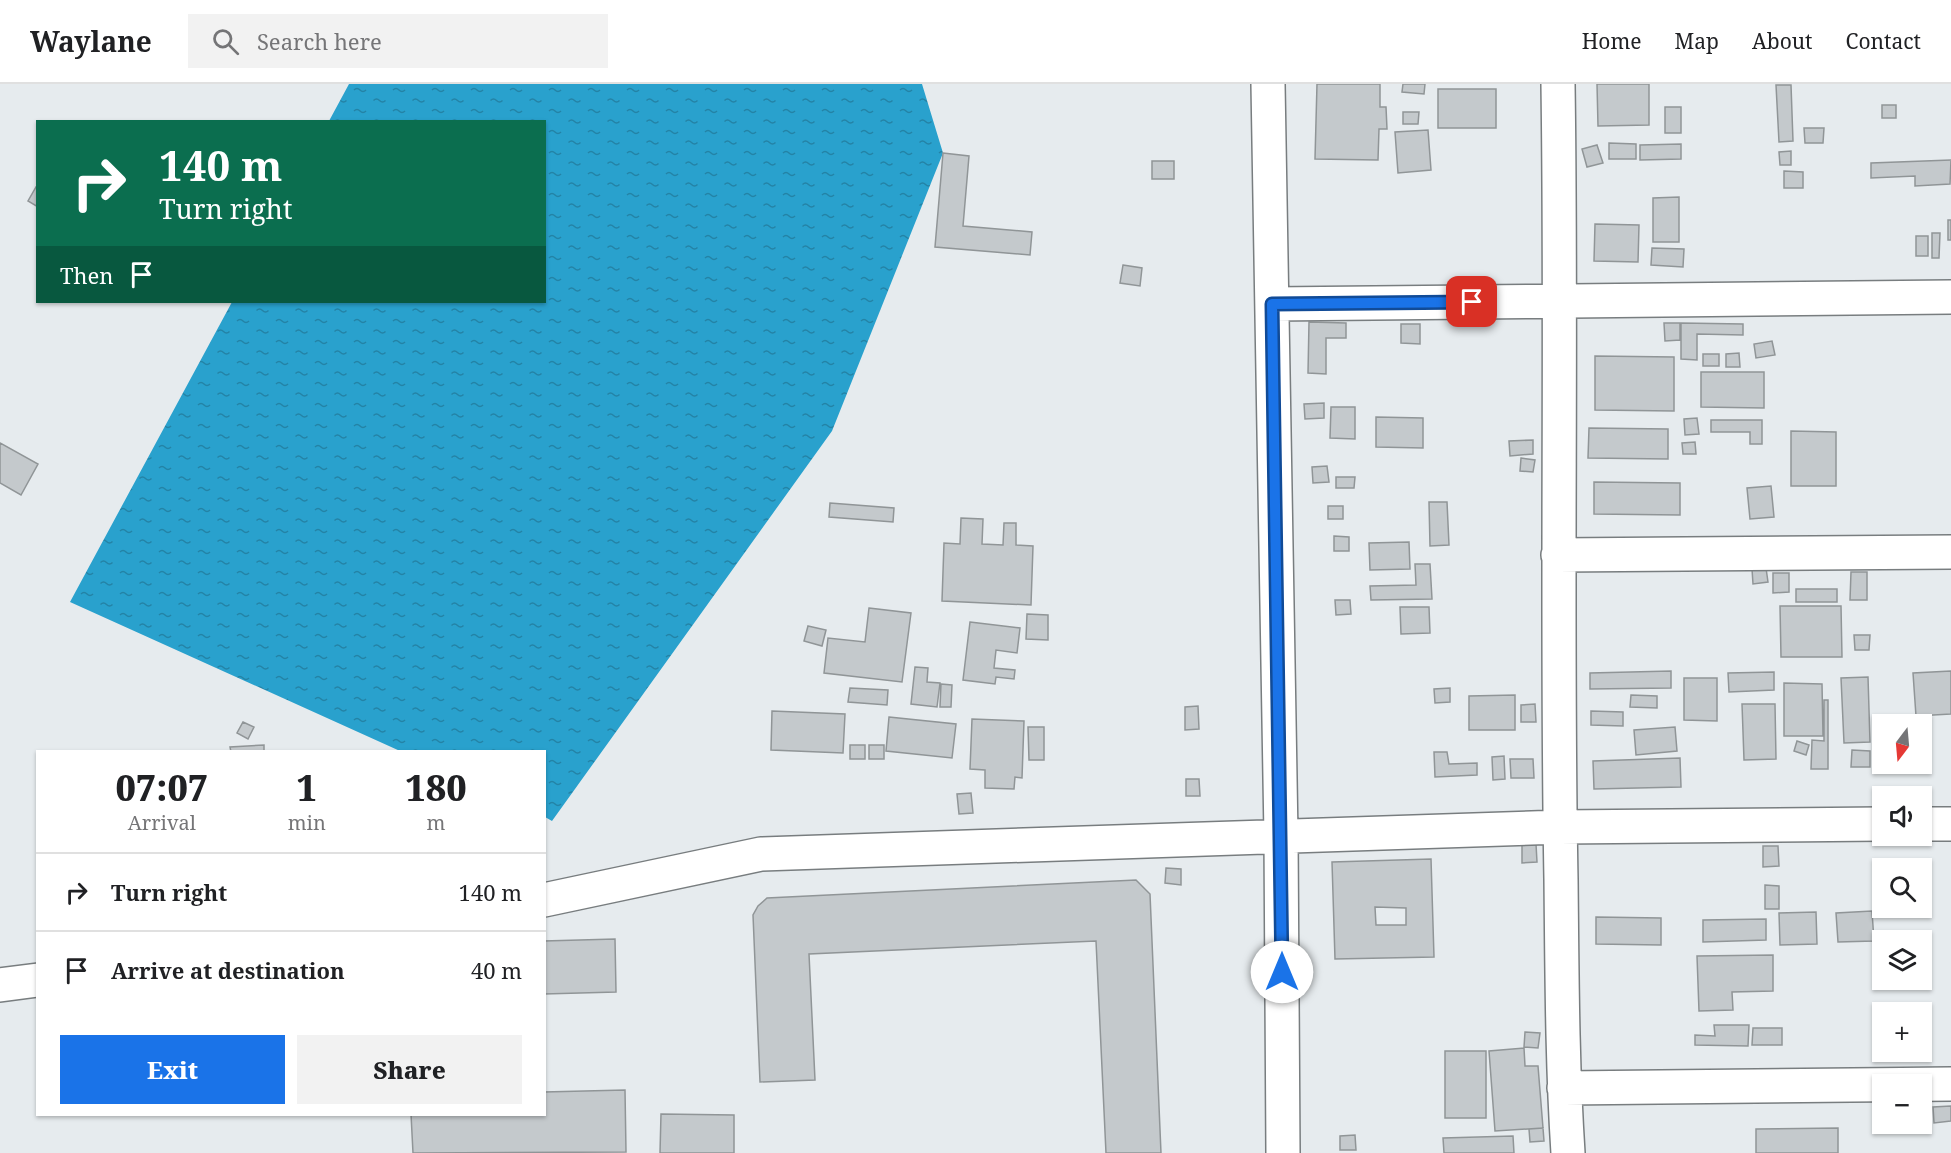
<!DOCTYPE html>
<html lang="en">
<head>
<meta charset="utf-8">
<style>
	:root { --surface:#fff; --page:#f2f2f2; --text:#202124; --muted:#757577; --line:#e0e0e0; --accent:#1a73e8 }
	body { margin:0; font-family:"Noto Serif",serif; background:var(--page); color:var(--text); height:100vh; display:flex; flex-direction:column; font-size:22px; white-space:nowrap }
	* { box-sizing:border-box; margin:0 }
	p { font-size:20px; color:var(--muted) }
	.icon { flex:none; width:33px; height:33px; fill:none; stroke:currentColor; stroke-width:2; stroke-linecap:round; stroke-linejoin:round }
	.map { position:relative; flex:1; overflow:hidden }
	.sheet { position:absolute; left:36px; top:666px; width:510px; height:366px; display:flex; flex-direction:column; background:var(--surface); border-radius:0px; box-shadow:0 2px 4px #0004 }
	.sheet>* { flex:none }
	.banner { position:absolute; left:36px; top:36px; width:510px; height:183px; border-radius:0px; box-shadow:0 2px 4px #0004; background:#0b6e4f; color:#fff; overflow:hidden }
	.needle { width:39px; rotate:196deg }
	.tools { position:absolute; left:1872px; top:630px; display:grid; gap:12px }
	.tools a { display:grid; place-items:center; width:60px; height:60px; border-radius:0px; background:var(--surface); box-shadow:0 2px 4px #0004; font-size:30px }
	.pin { position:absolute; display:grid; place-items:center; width:51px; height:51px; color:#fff; margin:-26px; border-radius:12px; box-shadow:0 3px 9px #0006 }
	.me { position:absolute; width:66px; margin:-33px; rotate:0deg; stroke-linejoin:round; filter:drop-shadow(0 0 4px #0008) }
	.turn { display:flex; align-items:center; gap:21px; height:126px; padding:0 24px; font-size:27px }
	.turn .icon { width:78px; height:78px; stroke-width:2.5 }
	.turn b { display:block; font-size:42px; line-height:51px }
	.then { display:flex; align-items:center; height:57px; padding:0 24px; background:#0003; gap:12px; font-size:22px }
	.eta { display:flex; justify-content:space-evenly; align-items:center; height:102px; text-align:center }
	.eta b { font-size:36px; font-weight:800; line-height:42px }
	.action { display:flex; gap:12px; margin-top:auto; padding:12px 24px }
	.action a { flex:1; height:69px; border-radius:0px; background:var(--accent); color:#fff; font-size:24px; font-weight:800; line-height:69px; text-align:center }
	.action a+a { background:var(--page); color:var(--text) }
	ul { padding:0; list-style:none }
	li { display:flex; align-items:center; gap:18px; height:78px; padding:0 24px; border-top:2px solid var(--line) }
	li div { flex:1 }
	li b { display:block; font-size:22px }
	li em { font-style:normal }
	header { display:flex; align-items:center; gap:36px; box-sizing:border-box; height:84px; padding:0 30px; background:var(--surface); border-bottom:2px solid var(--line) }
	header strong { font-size:28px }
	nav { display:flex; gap:33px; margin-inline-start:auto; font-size:21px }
	.search { width:420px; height:54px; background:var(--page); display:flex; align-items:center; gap:15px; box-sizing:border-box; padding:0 21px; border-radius:0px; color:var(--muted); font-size:22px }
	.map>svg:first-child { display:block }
</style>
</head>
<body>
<header>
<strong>Waylane</strong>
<div class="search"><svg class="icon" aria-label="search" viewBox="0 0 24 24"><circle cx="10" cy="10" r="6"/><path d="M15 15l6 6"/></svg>Search here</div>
<nav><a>Home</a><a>Map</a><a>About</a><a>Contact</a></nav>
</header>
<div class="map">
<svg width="1951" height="1069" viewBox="0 0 1951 1069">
	<defs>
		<pattern id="water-ripples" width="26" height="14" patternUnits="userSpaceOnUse" patternTransform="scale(1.5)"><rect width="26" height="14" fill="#29a1cd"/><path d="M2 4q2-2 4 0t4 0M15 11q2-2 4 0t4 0" fill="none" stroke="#2383a6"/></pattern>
	</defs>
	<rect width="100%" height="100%" fill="#e6ebee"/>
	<path fill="url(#water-ripples)" d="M349 0H922L943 69 832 347 552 737 545 733 544 668 400 667 70 518 232 218H544V38L329 37Z"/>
	<path fill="#c4c9cc" stroke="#909597" stroke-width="1.5" fill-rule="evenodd" d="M1317 0H1380V23H1386L1387 45H1379L1378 76 1315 75Z
		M1403 0H1425L1424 10 1402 8Z
		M1597 0H1649V41L1598 42Z
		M1776 1H1791L1793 57 1779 58Z
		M1438 5H1496V44H1438Z
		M1882 21H1896V34H1882Z
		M1665 23H1681V49H1665Z
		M1403 28H1419L1418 40H1403Z
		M1804 44H1824L1823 59H1805Z
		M1428 46 1431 86 1398 89 1395 48Z
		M1609 59 1636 60V75H1609Z
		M1681 60V75L1640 76V61Z
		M1597 61 1603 79 1587 83 1582 65Z
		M1791 67V81H1780L1779 68Z
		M943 69 969 72 963 142 1032 148 1030 171 935 163Z
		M1951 76 1950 100 1915 102V92L1871 94V79Z
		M1152 77H1174V95H1152Z
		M1784 87 1803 88V104H1784Z
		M36 103 38 104V123L28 117Z
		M1679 113V158H1653V114Z
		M1948 136H1951V156H1948Z
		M1595 140 1639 141 1638 178 1594 177Z
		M1932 149H1940L1939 174H1932Z
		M1916 152H1928V172H1916Z
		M1652 164 1684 165 1683 183 1651 181Z
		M1123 181 1142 184 1140 202 1120 199Z
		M1309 238 1346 239V254H1326V290L1308 289Z
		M1664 239H1680V256L1665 257Z
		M1681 239 1743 240V251L1697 250V276L1681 275Z
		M1401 240H1420V260L1401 259Z
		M1772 257 1775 271 1756 274 1754 260Z
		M1739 269 1740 283H1726V270Z
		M1703 270H1719V282H1703Z
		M1595 272 1674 273V327L1595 326Z
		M1701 288H1764V324L1701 323Z
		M1324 319V334L1305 335 1304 320Z
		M1331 323H1355V355L1330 354Z
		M1376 333 1423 334V364L1376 363Z
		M1697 334 1699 350 1685 351 1684 335Z
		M1711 336H1762V360H1750V348H1711Z
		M1589 344 1668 345V375L1588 374Z
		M1791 347 1836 348V402H1791Z
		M1533 356V370L1510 372 1509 357Z
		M1695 358 1696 370H1683L1682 359Z
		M0 359 38 380 21 411 0 399Z
		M1521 374 1535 376 1533 388 1520 387Z
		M1327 382 1329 398 1313 399 1312 383Z
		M1336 393H1355L1354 404H1336Z
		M1594 398 1680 399V431L1594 430Z
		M1771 402 1774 433 1750 435 1747 404Z
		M1429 418H1447L1449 461 1430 462Z
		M830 419 894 424 893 438 829 433Z
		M1328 422H1343V435H1328Z
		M961 434 983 435 982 460 1003 461 1004 439H1016V461L1033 462 1031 521 942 517 944 459 960 460Z
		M1334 452 1349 453V467H1334Z
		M1409 458 1410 485 1370 486 1369 459Z
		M1415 480H1430L1432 515 1371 516 1370 502 1416 501Z
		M1766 484 1768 498 1753 500 1752 485Z
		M1851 488H1867V516H1850Z
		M1773 489H1789V508L1773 509Z
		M1796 505H1837V518H1796Z
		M1335 516H1350L1351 530 1336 531Z
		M1780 522H1841L1842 573H1781Z
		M1400 523H1429L1430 549 1401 550Z
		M869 524 911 529 902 598 824 589 828 554 865 558Z
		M1027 530 1048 531V556L1026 555Z
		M970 538 1020 544 1017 569 996 566 994 584 1015 586 1014 595 996 593 995 600 963 596Z
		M808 542 826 546 822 562 804 557Z
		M1854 551H1870L1869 566H1855Z
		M915 583 928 584 927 598 940 599 937 623 911 620Z
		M1671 587V604L1590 605V589Z
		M1951 587V630L1916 632 1913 589Z
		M1774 588V606L1729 608 1728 589Z
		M1868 593 1870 658 1844 659 1841 594Z
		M1684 594H1717V637L1684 636Z
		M1784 599 1822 600 1823 652H1784Z
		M941 600 952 601 951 623H940Z
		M850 604 888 606 887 621 848 618Z
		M1450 604V618L1435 619 1434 605Z
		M1515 611V646H1469V612Z
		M1631 611 1657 612V624L1630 623Z
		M1824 616H1828V685H1811L1812 656 1824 657Z
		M1535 620 1536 638H1521V621Z
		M1742 620H1775L1776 675 1744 676Z
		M1198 622 1199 645 1185 646V623Z
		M772 627 845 630 843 669 771 666Z
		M1591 627 1623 628V642L1591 641Z
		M889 633 956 640 952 674 886 667Z
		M972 635 1024 637 1022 694 1015 693 1014 705 985 704V686L970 685Z
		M243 638 254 643 248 655 237 649Z
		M1028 643H1044V676H1029Z
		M1675 643 1677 667 1636 671 1634 646Z
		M1797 657 1809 661 1806 671 1794 667Z
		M264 661V668H231L230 663Z
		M850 661H865V675H850Z
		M869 661H884V675H869Z
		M1852 666 1870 667V683H1851Z
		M1434 668H1447L1449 680 1477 679V691L1435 693Z
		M1504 672 1505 695 1493 696 1492 673Z
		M1680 674 1681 703 1594 705 1593 677Z
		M1510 675H1533L1534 694H1511Z
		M1186 695H1199L1200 712H1186Z
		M971 709 973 729 959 730 957 710Z
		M1536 760 1537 778 1522 779V761Z
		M1763 762H1778L1779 782 1763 783Z
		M1431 775 1434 873 1335 875 1332 778ZM1375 823 1406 824V841H1376Z
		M1166 784 1181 785V801L1165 799Z
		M1136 796 1150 810 1161 1069H1106L1096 857 809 870 815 996 760 998 753 831 758 822 767 814Z
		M1765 801 1779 802V825H1765Z
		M1872 827 1874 857 1838 858 1836 829Z
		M1816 828 1817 860 1780 861 1779 829Z
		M1596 833 1661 834V861L1596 860Z
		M1766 835V856L1703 858V836Z
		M615 855 616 908 544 910V857Z
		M1773 871V907L1732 908 1733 926 1699 927 1697 872Z
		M1714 941H1749L1748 962 1695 961V951L1715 952Z
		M1753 944H1782V961H1752Z
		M1525 948 1540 949 1538 964 1524 963Z
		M1524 964 1525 982H1538L1543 1044 1495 1047 1489 967Z
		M1445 967H1486V1034H1445Z
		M625 1006 626 1068 413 1069 411 1030H544V1008Z
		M1951 1022V1037L1934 1039 1933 1023Z
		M661 1030 734 1031V1069H660Z
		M1543 1044 1544 1057 1530 1058 1529 1045Z
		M1838 1044V1069H1756V1045Z
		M1355 1051 1356 1066H1340V1052Z
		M1513 1052 1514 1069H1444L1443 1054Z"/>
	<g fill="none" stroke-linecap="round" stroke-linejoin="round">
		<defs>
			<path id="minor" d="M1268 0 1281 752 1283 1069
				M1558 0C1562 265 1556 530 1561 795 1562 886 1562 978 1568 1069
				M1272 220 1951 213
				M1558 471 1951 468
				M1922 740H1951
				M544 816 761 770 1560 743 1882 740
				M0 901 38 896
				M1564 1004 1951 1000"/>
		</defs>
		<use href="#minor" stroke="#787d7f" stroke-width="36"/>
		<use href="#minor" stroke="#fff" stroke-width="33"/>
	</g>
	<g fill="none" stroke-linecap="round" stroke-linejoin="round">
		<defs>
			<path id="route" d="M1282 888 1272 220 1472 218"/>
		</defs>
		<use href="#route" stroke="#114b97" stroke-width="15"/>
		<use href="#route" stroke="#1a73e8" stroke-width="10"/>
	</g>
</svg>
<div class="tools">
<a><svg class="needle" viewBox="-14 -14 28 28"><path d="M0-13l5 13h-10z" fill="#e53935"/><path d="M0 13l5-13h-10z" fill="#757577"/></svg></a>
<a><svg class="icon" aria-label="sound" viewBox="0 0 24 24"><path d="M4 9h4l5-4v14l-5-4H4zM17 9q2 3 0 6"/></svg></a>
<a><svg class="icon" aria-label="search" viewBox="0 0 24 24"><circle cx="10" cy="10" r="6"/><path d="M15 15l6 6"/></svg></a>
<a><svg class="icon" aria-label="layers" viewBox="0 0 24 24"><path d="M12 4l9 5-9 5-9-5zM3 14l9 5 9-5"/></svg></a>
<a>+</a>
<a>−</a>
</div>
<div class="pin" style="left:1472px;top:218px;background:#d93025"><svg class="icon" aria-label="arrive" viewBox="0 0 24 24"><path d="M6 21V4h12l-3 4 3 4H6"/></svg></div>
<svg class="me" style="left:1282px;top:888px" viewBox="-20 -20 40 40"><circle r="19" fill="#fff"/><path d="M0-13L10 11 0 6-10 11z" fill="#1a73e8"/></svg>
<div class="banner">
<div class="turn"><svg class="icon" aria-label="right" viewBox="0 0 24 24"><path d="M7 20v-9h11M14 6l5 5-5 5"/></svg><div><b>140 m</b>Turn right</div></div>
<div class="then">Then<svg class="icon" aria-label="arrive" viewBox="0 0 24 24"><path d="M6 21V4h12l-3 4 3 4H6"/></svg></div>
</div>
<section class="sheet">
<div class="eta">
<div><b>07:07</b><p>Arrival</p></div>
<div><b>1</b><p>min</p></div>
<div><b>180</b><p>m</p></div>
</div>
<ul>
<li><svg class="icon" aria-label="right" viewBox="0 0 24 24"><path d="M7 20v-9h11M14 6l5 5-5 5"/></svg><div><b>Turn right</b></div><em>140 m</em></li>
<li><svg class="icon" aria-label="arrive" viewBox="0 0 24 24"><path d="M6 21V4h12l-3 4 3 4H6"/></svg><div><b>Arrive at destination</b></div><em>40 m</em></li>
</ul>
<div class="action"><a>Exit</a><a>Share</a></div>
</section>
</div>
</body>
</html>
